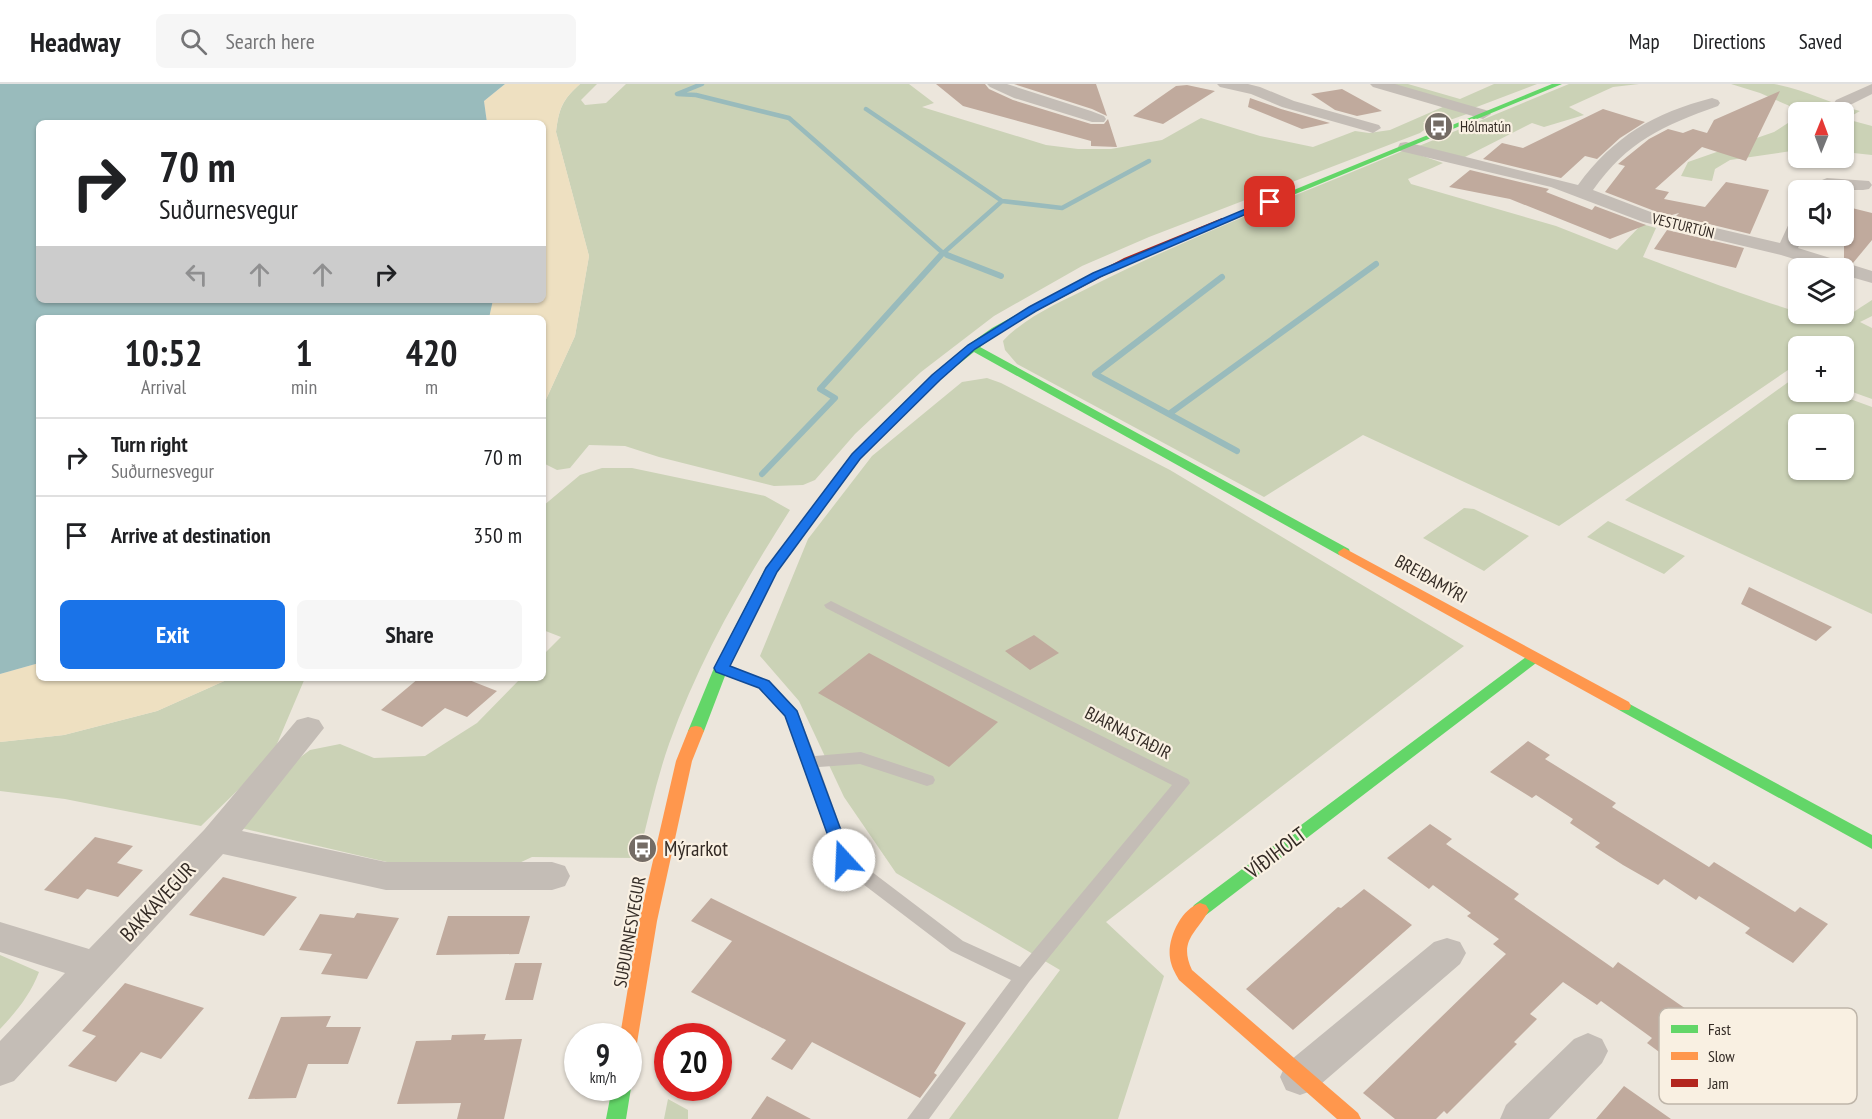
<!DOCTYPE html>
<html lang="en">
<head>
<meta charset="utf-8">
<style>
	:root { --surface:#fff; --page:#f6f6f6; --text:#202124; --muted:#757577; --line:#e0e0e0; --accent:#1a73e8 }
	body { margin:0; font-family:"PT Sans Narrow",sans-serif; background:var(--page); color:var(--text); height:100vh; display:flex; flex-direction:column; font-size:22px; white-space:nowrap }
	* { box-sizing:border-box; margin:0 }
	p { font-size:20px; color:var(--muted) }
	.icon { flex:none; width:33px; height:33px; fill:none; stroke:currentColor; stroke-width:2; stroke-linecap:round; stroke-linejoin:round }
	.map { position:relative; flex:1; overflow:hidden }
	.panel { position:absolute; left:36px; top:231px; width:510px; height:366px; display:flex; flex-direction:column; background:var(--surface); border-radius:9px; box-shadow:0 2px 4px #0004 }
	.panel>* { flex:none }
	.top-card { position:absolute; left:36px; top:36px; width:510px; height:183px; border-radius:9px; box-shadow:0 2px 4px #0004; background:#fff; color:var(--text); overflow:hidden }
	.needle { width:39px; rotate:1deg }
	.controls { position:absolute; left:1788px; top:18px; display:grid; gap:12px }
	.controls a { display:grid; place-items:center; width:66px; height:66px; border-radius:9px; background:var(--surface); box-shadow:0 2px 4px #0004; font-size:30px }
	.speed { position:absolute; left:564px; top:939px; display:flex; gap:12px; font-size:30px; font-weight:700; text-align:center }
	.speed>* { display:grid; place-content:center; width:78px; height:78px; border-radius:50%; background:var(--surface); box-shadow:0 2px 4px #0004; line-height:1 }
	.speed small { font-size:15px; font-weight:400 }
	.speed .limit { border:9px solid #d22; background:#fff; color:#111 }
	.pin { position:absolute; display:grid; place-items:center; width:51px; height:51px; color:#fff; margin:-26px; border-radius:12px; box-shadow:0 3px 9px #0006 }
	.me { position:absolute; width:66px; margin:-33px; rotate:340deg; stroke-linejoin:round; filter:drop-shadow(0 0 4px #0008) }
	.turn { display:flex; align-items:center; gap:21px; height:126px; padding:0 24px; font-size:27px }
	.turn .icon { width:78px; height:78px; stroke-width:2.5 }
	.turn b { display:block; font-size:42px; line-height:51px }
	.lanes { display:flex; align-items:center; height:57px; padding:0 24px; background:#0003; justify-content:center; gap:30px; direction:ltr }
	.lanes .off { opacity:.35 }
	.eta { display:flex; justify-content:space-evenly; align-items:center; height:102px; text-align:center }
	.eta b { font-size:36px; font-weight:700; line-height:42px }
	.primary-button { display:flex; gap:12px; margin-top:auto; padding:12px 24px }
	.primary-button a { flex:1; height:69px; border-radius:9px; background:var(--accent); color:#fff; font-size:24px; font-weight:700; line-height:69px; text-align:center }
	.primary-button a+a { background:var(--page); color:var(--text) }
	ul { padding:0; list-style:none }
	li { display:flex; align-items:center; gap:18px; height:78px; padding:0 24px; border-top:2px solid var(--line) }
	li div { flex:1 }
	li b { display:block; font-size:22px }
	li em { font-style:normal }
	header { display:flex; align-items:center; gap:36px; box-sizing:border-box; height:84px; padding:0 30px; background:var(--surface); border-bottom:2px solid var(--line) }
	header strong { font-size:28px }
	nav { display:flex; gap:33px; margin-inline-start:auto; font-size:21px }
	.search { width:420px; height:54px; background:var(--page); display:flex; align-items:center; gap:15px; box-sizing:border-box; padding:0 21px; border-radius:9px; color:var(--muted); font-size:22px }
	.map>svg:first-child { display:block }
</style>
</head>
<body>
<header>
<strong>Headway</strong>
<div class="search"><svg class="icon" aria-label="search" viewBox="0 0 24 24"><circle cx="10" cy="10" r="6"/><path d="M15 15l6 6"/></svg>Search here</div>
<nav><a>Map</a><a>Directions</a><a>Saved</a></nav>
</header>
<div class="map">
<svg width="1872" height="1035" viewBox="0 0 1872 1035">
	<rect width="100%" height="100%" fill="#ece6dc"/>
	<path fill="#cbd2b6" fill-rule="evenodd" d="M580 0H597L581 16 585 21 606 19 626 0H909L934 19 922 23 1046 61 1078 65H1111L1162 56 1201 34 1260 52 1313 63 1355 47 1369 49 1390 46 1445 22 1467 30 1447 37 1423 38 1428 43 1420 49 1149 153 1082 182 994 232 921 288 855 350 815 396 803 401 774 402 659 373 625 362 589 361 570 384 557 386 543 379V322L575 252 589 172 556 48C559 25 562 16 580 0Z
		M1391 0H1408L1460 15 1494 0H1537L1474 24Z
		M1569 0H1639L1613 3 1569 23 1584 31 1544 43 1532 39 1463 74 1419 62Z
		M1731 0C1745 0 1760 0 1774 0 1804 5 1831 20 1860 27L1846 35 1872 42V71L1844 68V28H1798V66L1730 76 1715 85 1712 97 1681 92 1688 78 1774 48 1788 39 1792 23 1760 9Z
		M1405 66 1443 79 1408 95 1411 100 1556 142 1617 166 1642 140 1656 144 1643 173C1674 184 1820 242 1840 235 1851 231 1862 222 1872 216V232L1860 238 1872 244V315L1844 305V262H1798V289L1788 286 1559 442 1363 351 1264 413 1017 280 1005 266 1003 257C1026 232 1063 217 1092 202 1193 151 1300 110 1405 66Z
		M987 294 1001 299 1170 386 1464 562 1106 838 1164 892 1118 1035H949L1060 886 896 789 844 713 799 617 760 572 808 455 872 372 962 298Z
		M1794 294 1798 295V308H1831L1872 323V530L1625 416ZM1798 340H1844V386H1798Z
		M602 384H632L765 412 790 426C743 500 699 576 669 660 656 697 648 736 638 774L532 773 517 780 404 782 241 744 282 687 310 666 340 660 374 674 425 672 477 639 521 594H543V571L561 553 543 546V422L580 391Z
		M1464 424 1474 425 1529 452 1484 487 1423 454Z
		M1608 437 1685 472 1664 490 1587 453Z
		M231 594H305L271 674 201 742 65 715 0 707V658L64 651 157 627Z
		M0 871 39 888C30 911 17 927 0 945Z
		M668 1015 688 1026V1035H664Z"/>
	<path fill="#eee0c1" d="M505 0H580C562 16 559 24 556 48L589 172 575 252 543 322V234H489L493 216H543V39H487L484 17Z
		M39 579V594H231L157 627 64 651 0 658V590Z"/>
	<path fill="#99bbbc" d="M0 0H505L484 17 487 39H39V216H493L489 234H39V579L0 590Z"/>
	<g fill="none" stroke-linecap="round" stroke-linejoin="round">
		<path stroke="#99bbbc" stroke-width="4.5" d="M702 0 677 10 696 11 789 34 943 169 951 172
			M866 25 1002 117 940 172
			M1002 117 1062 124 1149 77"/>
		<path stroke="#99bbbc" stroke-width="6" d="M947 171 1001 192
			M1222 193 1095 290 1237 367
			M1169 330 1376 180
			M762 390 835 314 820 305 941 171"/>
	</g>
	<path fill="#c0aa9d" d="M936 0H985L989 5 1013 16 1091 40H1104L1108 35 1117 63 1091 62V57L963 22Z
		M1014 0H1096L1107 32 1092 25Z
		M1187 1 1215 7 1163 40 1133 32 1176 2Z
		M1342 5 1382 27 1357 32 1335 26 1311 10Z
		M1780 7 1746 77 1702 63 1655 105 1669 108 1664 115 1705 123 1726 98 1769 106 1750 150 1676 132 1679 129 1672 131 1657 128 1605 108 1625 82 1618 80 1649 55 1668 45 1683 49 1693 45 1707 49 1714 36Z
		M1250 14 1281 25 1330 39 1302 45 1248 23Z
		M1603 25 1645 38 1620 54 1597 75 1585 72 1561 94 1483 75 1502 59 1523 64Z
		M1470 86 1549 105 1546 108 1592 126 1595 122 1646 141 1610 155 1510 115 1449 103Z
		M1844 122 1872 129V156L1853 179 1844 176Z
		M1667 146 1744 164 1736 184 1654 165Z
		M1749 503 1832 543 1816 557 1741 520Z
		M1034 551 1059 569 1030 586 1005 567Z
		M869 569 998 638 949 683 818 609Z
		M419 594H464L497 607 467 633 445 624 422 643 381 626Z
		M1528 657 1550 671 1545 675 1616 719 1612 723 1709 783 1714 778 1795 828 1800 823 1828 840 1793 879 1745 849 1750 844 1699 812 1696 816 1664 795 1658 801 1623 781 1595 763 1600 759 1570 739 1573 735 1536 711 1532 714 1490 688Z
		M1430 740 1452 755 1446 760 1519 810 1514 815 1613 884 1618 878 1702 936 1708 929 1737 949 1696 995 1647 959 1652 954 1601 917 1597 921 1563 898 1530 930 1537 935 1514 958 1517 960 1447 1030 1444 1027 1436 1035H1395L1363 1009 1506 870 1493 860 1499 855 1467 832 1471 829 1433 801 1429 805 1387 774Z
		M95 753 133 762 117 779 143 786 118 813 87 805 78 815 44 806Z
		M223 793 297 813 264 852 189 831Z
		M1364 805 1412 841 1293 946 1246 905 1338 823 1341 824Z
		M711 814 966 939 934 989 937 991 920 1014 812 958 792 986 771 975 786 956 691 908 732 857 691 837Z
		M357 829 399 834 367 895 321 890 332 870 299 866 320 830 354 834Z
		M448 832H530L519 870 436 871Z
		M515 879H542L533 916H505Z
		M125 899 204 924 161 975 141 968 116 998 68 982 96 952 82 947Z
		M331 932 326 943H361L348 980H308L296 1014 248 1015 281 933Z
		M486 950 484 956 522 955 504 1035H457L461 1019 397 1020 416 957 451 956 452 951Z
		M1624 1002 1671 1035H1596Z
		M767 1012 811 1035H751Z"/>
	<g fill="none" stroke-linecap="round" stroke-linejoin="round">
		<path fill="#c4bdb6" fill-rule="evenodd" d="M831 517 1188 695 1190 699 1029 898 929 1035H907L1011 896 951 867 838 781 785 632 759 604 716 587 714 584 716 581H726L769 598 797 626 815 672 861 668 933 692 935 696 933 700 927 702 860 680 819 683 851 772 963 857 1020 883 1172 701 826 524 824 521Z"/>
		<path fill="#c4bdb6" fill-rule="evenodd" d="M987 0H1007L1091 27 1104 32 1106 35 1104 38H1092L1014 14 990 3Z
			M1217 0H1248L1260 3 1294 17 1379 41 1381 44 1373 49 1367 47 1282 23 1251 10 1220 3Z
			M1370 0H1395L1489 27 1491 30 1483 35 1373 3Z
			M1872 0V10L1848 22H1836L1834 19 1836 16Z
			M1712 14 1718 16 1720 19 1718 22C1662 42 1628 57 1593 106L1656 130 1780 159 1791 135 1798 133V152H1803L1798 164 1872 187V199L1844 191V184H1823L1781 171 1643 138 1551 103 1400 67 1398 63 1400 59 1406 58 1578 101C1614 52 1654 29 1712 14Z
			M1827 94 1869 97 1872 101 1869 105 1863 106H1804L1807 102Z
			M308 633 319 636 324 644 242 747 386 778H552L565 782 570 792 565 802 552 806H386L223 770 14 997 0 1002V957L65 889 0 868V838L89 865 204 746 297 636Z
			M1447 854 1460 858 1466 869 1460 880 1314 1006 1300 1011 1286 1006 1280 993 1286 980 1434 858Z
			M1588 949 1602 955 1608 967 1602 979 1549 1035H1500L1506 1021 1574 955Z"/>
		<path fill="#63d668" fill-rule="evenodd" d="M1552 0H1562L1225 139 1218 137Z
			M1038 219 1042 220V224L1000 248 980 263 1349 465 1350 468 1349 471H1339L974 268 940 295 860 374 777 488 728 584 704 647 701 651H691L688 647 714 584 764 487 852 370 932 291 968 261 992 244Z
			M1535 568 1542 573 1540 576 1206 831 1200 833 1194 831 1191 826 1194 821 1530 570Z
			M1624 617 1872 751V765L1619 626 1617 622 1619 618Z
			M628 999 631 1004 626 1035H606L612 1004H628Z"/>
		<path fill="#ff974d" fill-rule="evenodd" d="M1344 464 1629 618 1631 622 1629 626H1619L1339 471 1338 468Z
			M696 642 701 643 704 647 692 677 657 837 637 959 635 965 628 967V952H620L639 837 676 677 688 647 691 643Z
			M1200 819 1206 821 1209 826C1197 849 1178 856 1192 886L1358 1029 1361 1035H1337L1179 896C1175 889 1171 882 1170 874 1167 855 1181 825 1200 819Z"/>
		<path fill="#b3261e" fill-rule="evenodd" d="M1222 134 1226 137 1225 139 1130 178 1042 224H1034L1033 222 1124 174Z"/>
	</g>
	<path fill="#1a73e8" stroke="#114b97" stroke-width="1.5" d="M1267 116 1274 118 1100 193 1036 227 975 265 940 296 860 375 777 488 730 582 769 597 797 627 852 776 850 780 844 782 838 780 785 632 759 604 716 588 714 584 766 484 852 370 932 291 968 261 1029 223 1093 189Z"/>
	<defs>
		<symbol id="bus-disc" viewBox="-11 -11 22 22"><circle r="9.5" fill="#746c65" stroke="#f9f0e2"/><path d="M-5-6H5V4H4V6H2V4H-2V6H-4V4H-5ZM-3.5-4V0h7V-4ZM-3.5 1.2v1.5H-2V1.2ZM2 1.2v1.5H3.5V1.2Z" fill="#fff"/></symbol>
	</defs>
	<g fill-rule="evenodd">
		<use href="#bus-disc" x="1422" y="26" width="33" height="33"/>
		<use href="#bus-disc" x="626" y="748" width="33" height="33"/>
	</g>
	<g text-anchor="middle" stroke-width="4.5" stroke-linejoin="round" paint-order="stroke">
		<g font-size="15" fill="#342b25" stroke="#f9f0e2" text-anchor="start">
			<text x="1460" y="48">Hólmatún</text>
		</g>
		<g font-size="15" fill="#342b25" stroke="#f9f0e2">
			<text transform="translate(1683 142) rotate(14)" y="5">VESTURTÚN</text>
		</g>
		<g font-size="18" fill="#342b25" stroke="#f9f0e2">
			<text transform="translate(1431 495) rotate(29)" y="6">BREIÐAMÝRI</text>
			<text transform="translate(1128 649) rotate(27)" y="6">BJARNASTAÐIR</text>
			<text transform="translate(630 848) rotate(-80)" y="6">SUÐURNESVEGUR</text>
		</g>
		<g font-size="21" fill="#342b25" stroke="#f9f0e2" text-anchor="start">
			<text x="664" y="772">Mýrarkot</text>
		</g>
		<g font-size="21" fill="#342b25" stroke="#f9f0e2">
			<text transform="translate(1276 769) rotate(-37)" y="7">VÍÐIHOLT</text>
			<text transform="translate(158 818) rotate(-47)" y="7">BAKKAVEGUR</text>
		</g>
	</g>
	<rect x="1659" y="924" width="198" height="96" rx="9" fill="#f9f0e2" stroke="#beb5a9" stroke-width="1.5"/>
	<rect x="1671" y="941" width="27" height="8" fill="#63d668"/>
	<rect x="1671" y="968" width="27" height="8" fill="#ff974d"/>
	<rect x="1671" y="995" width="27" height="8" fill="#b3261e"/>
	<g font-size="16" fill="#342b25">
		<text x="1708" y="951">Fast</text>
		<text x="1708" y="978">Slow</text>
		<text x="1708" y="1005">Jam</text>
	</g>
</svg>
<div class="controls">
<a><svg class="needle" viewBox="-14 -14 28 28"><path d="M0-13l5 13h-10z" fill="#e53935"/><path d="M0 13l5-13h-10z" fill="#757577"/></svg></a>
<a><svg class="icon" aria-label="sound" viewBox="0 0 24 24"><path d="M4 9h4l5-4v14l-5-4H4zM17 9q2 3 0 6"/></svg></a>
<a><svg class="icon" aria-label="layers" viewBox="0 0 24 24"><path d="M12 4l9 5-9 5-9-5zM3 14l9 5 9-5"/></svg></a>
<a>+</a>
<a>−</a>
</div>
<div class="speed"><div>9<small>km/h</small></div><div class="limit">20</div></div>
<div class="pin" style="left:1270px;top:118px;background:#d93025"><svg class="icon" aria-label="arrive" viewBox="0 0 24 24"><path d="M6 21V4h12l-3 4 3 4H6"/></svg></div>
<svg class="me" style="left:844px;top:776px" viewBox="-20 -20 40 40"><circle r="19" fill="#fff"/><path d="M0-13L10 11 0 6-10 11z" fill="#1a73e8"/></svg>
<div class="top-card">
<div class="turn"><svg class="icon" aria-label="right" viewBox="0 0 24 24"><path d="M7 20v-9h11M14 6l5 5-5 5"/></svg><div><b>70 m</b>Suðurnesvegur</div></div>
<div class="lanes"><svg class="icon off" aria-label="left" viewBox="0 0 24 24"><path d="M17 20v-9H6M10 6l-5 5 5 5"/></svg><svg class="icon off" aria-label="ahead" viewBox="0 0 24 24"><path d="M12 20V5M6 11l6-6 6 6"/></svg><svg class="icon off" aria-label="ahead" viewBox="0 0 24 24"><path d="M12 20V5M6 11l6-6 6 6"/></svg><svg class="icon" aria-label="right" viewBox="0 0 24 24"><path d="M7 20v-9h11M14 6l5 5-5 5"/></svg></div>
</div>
<section class="panel">
<div class="eta">
<div><b>10:52</b><p>Arrival</p></div>
<div><b>1</b><p>min</p></div>
<div><b>420</b><p>m</p></div>
</div>
<ul>
<li><svg class="icon" aria-label="right" viewBox="0 0 24 24"><path d="M7 20v-9h11M14 6l5 5-5 5"/></svg><div><b>Turn right</b><p>Suðurnesvegur</p></div><em>70 m</em></li>
<li><svg class="icon" aria-label="arrive" viewBox="0 0 24 24"><path d="M6 21V4h12l-3 4 3 4H6"/></svg><div><b>Arrive at destination</b></div><em>350 m</em></li>
</ul>
<div class="primary-button"><a>Exit</a><a>Share</a></div>
</section>
</div>
</body>
</html>
